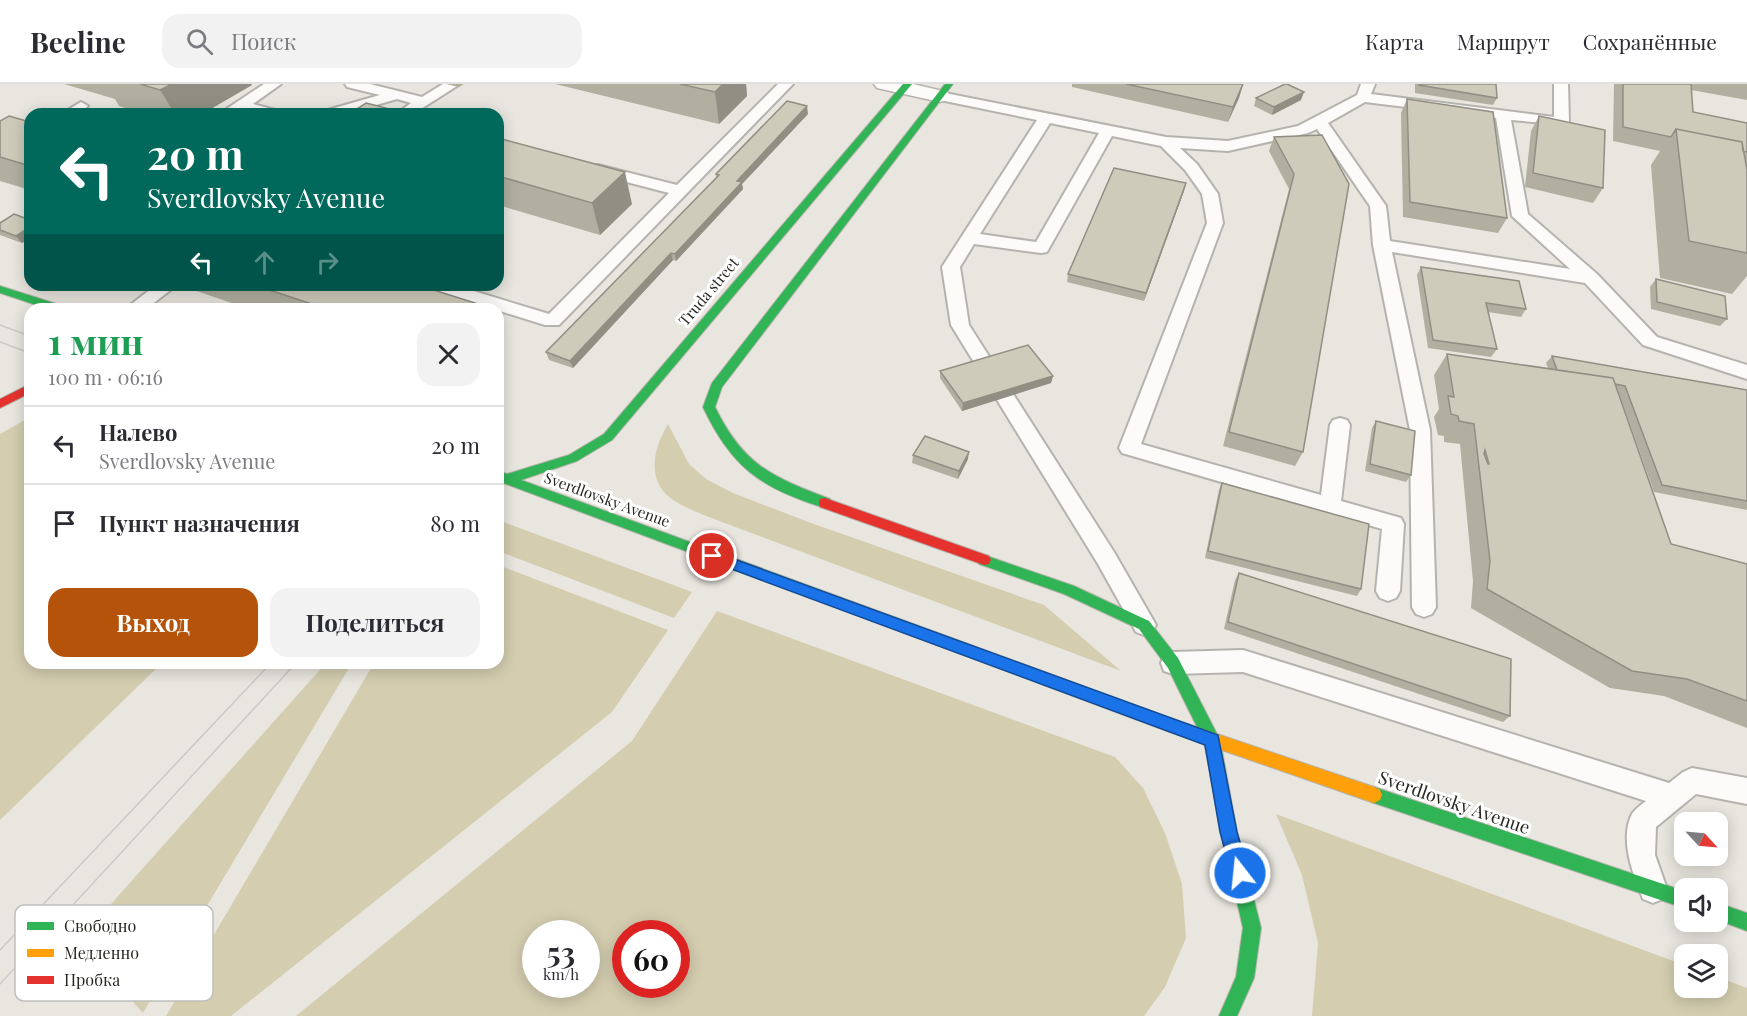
<!DOCTYPE html>
<html lang="ru">
<head>
<meta charset="utf-8">
<style>
	:root { --surface:#fff; --page:#f2f2f3; --text:#2b2b33; --muted:#7c7c81; --line:#e1e1e2; --accent:#b45309 }
	body { margin:0; font-family:"Playfair Display",serif; background:var(--page); color:var(--text); height:100vh; display:flex; flex-direction:column; font-size:22px; white-space:nowrap }
	* { box-sizing:border-box; margin:0 }
	p { font-size:20px; color:var(--muted) }
	.icon { flex:none; width:33px; height:33px; fill:none; stroke:currentColor; stroke-width:2; stroke-linecap:round; stroke-linejoin:round }
	.map { position:relative; flex:1; overflow:hidden }
	.side { position:absolute; left:24px; top:219px; width:480px; height:366px; display:flex; flex-direction:column; background:var(--surface); border-radius:18px; box-shadow:0 3px 15px #0003 }
	.side>* { flex:none }
	.hud { position:absolute; left:24px; top:24px; width:480px; height:183px; border-radius:18px; box-shadow:0 3px 15px #0003; background:#00695c; color:#fff; overflow:hidden }
	.needle { width:39px; rotate:116deg }
	.buttons { position:absolute; left:1674px; top:728px; display:grid; gap:12px }
	.buttons a { display:grid; place-items:center; width:54px; height:54px; border-radius:12px; background:var(--surface); box-shadow:0 3px 15px #0003; font-size:30px }
	.speed { position:absolute; left:522px; top:836px; display:flex; gap:12px; font-size:30px; font-weight:700; text-align:center }
	.speed>* { display:grid; place-content:center; width:78px; height:78px; border-radius:50%; background:var(--surface); box-shadow:0 3px 15px #0003; line-height:1 }
	.speed small { font-size:15px; font-weight:400 }
	.speed .limit { border:9px solid #d22; background:#fff; color:#111 }
	.pin { position:absolute; display:grid; place-items:center; width:51px; height:51px; color:#fff; margin:-26px; border:3px solid #fff; border-radius:50%; box-shadow:0 2px 6px #0007 }
	.me { position:absolute; width:66px; margin:-33px; rotate:344deg; stroke-linejoin:round; filter:drop-shadow(0 0 4px #0008) }
	.turn { display:flex; align-items:center; gap:21px; height:126px; padding:0 24px; font-size:27px }
	.turn .icon { width:78px; height:78px; stroke-width:2.5 }
	.turn b { display:block; font-size:42px; line-height:51px }
	.lanes { display:flex; align-items:center; height:57px; padding:0 24px; background:#0003; justify-content:center; gap:30px; direction:ltr }
	.lanes .off { opacity:.35 }
	.round { display:grid; place-items:center; flex:none; width:63px; height:63px; border-radius:18px; background:var(--page) }
	.head { display:flex; align-items:center; justify-content:space-between; height:102px; padding:0 24px }
	h1 { font-size:36px; font-weight:700; line-height:45px; color:#1e9e55 }
	.primary-button { display:flex; gap:12px; margin-top:auto; padding:12px 24px }
	.primary-button a { flex:1; height:69px; border-radius:18px; background:var(--accent); color:#fff; font-size:24px; font-weight:700; line-height:69px; text-align:center }
	.primary-button a+a { background:var(--page); color:var(--text) }
	ul { padding:0; list-style:none }
	li { display:flex; align-items:center; gap:18px; height:78px; padding:0 24px; border-top:2px solid var(--line) }
	li div { flex:1 }
	li b { display:block; font-size:22px }
	li em { font-style:normal }
	header { display:flex; align-items:center; gap:36px; box-sizing:border-box; height:84px; padding:0 30px; background:var(--surface); border-bottom:2px solid var(--line) }
	header strong { font-size:28px }
	nav { display:flex; gap:33px; margin-inline-start:auto; font-size:21px }
	.search { width:420px; height:54px; background:var(--page); display:flex; align-items:center; gap:15px; box-sizing:border-box; padding:0 21px; border-radius:18px; color:var(--muted); font-size:22px }
	.map>svg:first-child { display:block }
</style>
</head>
<body>
<header>
<strong>Beeline</strong>
<div class="search"><svg class="icon" aria-label="search" viewBox="0 0 24 24"><circle cx="10" cy="10" r="6"/><path d="M15 15l6 6"/></svg>Поиск</div>
<nav><a>Карта</a><a>Маршрут</a><a>Сохранённые</a></nav>
</header>
<div class="map">
<svg width="1747" height="932" viewBox="0 0 1747 932">
	<rect width="100%" height="100%" fill="#e8e6de"/>
	<path fill="#d4cdb0" fill-rule="evenodd" d="M30 333V579H162L0 736V350Z
		M668 340 689 380 706 395 733 409 811 439 1044 521 1121 587 706 432C693 426 673 419 664 408 647 388 656 360 668 340Z
		M498 436 692 508 674 534 498 467Z
		M498 481 668 546 612 628 231 932H166L374 579H498Z
		M717 527 1115 673 1143 704 1165 749 1182 800 1186 854 1165 903 1144 932H296L632 657ZM536 849H586V900H536ZM626 849H676V900H626Z
		M326 579H352L143 929 78 857Z
		M1276 730 1684 881V903H1718V893L1747 904V932H1312L1318 859 1302 791Z"/>
	<g fill="none" stroke-linecap="round" stroke-linejoin="round">
		<defs>
			<path id="lane" d="M264 0H281L253 20 279 27 281 30H257L243 26 236 30H219Z
				M345 0H370L422 13 443 0H460L413 30H396L411 19 397 15 345 30H322L324 27 380 11 347 3Z
				M778 0H793L559 241H545L429 205 426 201H454L549 230 669 109 592 89 590 86 592 83 598 81 677 101Z
				M1361 0H1375L1371 10 1554 33V0H1568L1569 38 1567 41 1511 36 1528 130 1597 190 1657 253 1747 281V295L1643 261 1585 199 1392 168 1430 346 1436 523 1432 530 1424 533 1416 530 1412 523 1410 346 1373 161 1370 122 1317 45 1308 49 1228 67 1180 64 1197 80 1218 110 1223 139 1141 360 1321 411 1330 341 1333 336 1340 334 1347 336 1350 341 1341 417 1401 434 1404 440 1400 507 1396 514 1388 517 1380 514 1376 507 1382 445 1122 369 1119 364 1207 139 1202 110 1185 86 1161 62 1112 52 1047 168 1041 169 974 160 960 183 969 241 1114 468 1156 541 1152 548 1144 551 1136 548 1098 480 951 241 942 183 1037 36 940 16 933 12 940 8 1166 53 1228 57 1298 42 1357 11ZM1365 18 1496 34 1512 132 1570 185 1390 157 1386 122 1328 39ZM1050 39 1099 49 1036 158 980 150Z
				M81 18 88 22 78 30H61Z
				M156 201H177L146 225H125Z
				M1243 566 1669 699 1683 688 1692 684 1747 694V720L1696 710 1656 743 1655 771 1667 805 1663 815 1653 819 1643 815C1633 791 1619 755 1632 730 1635 725 1641 721 1646 717L1243 588 1173 590 1164 587 1161 579 1164 571 1173 568Z"/>
			<path id="street" d="M874 0H913L947 8 951 12 947 16 940 18 877 4Z"/>
			<path id="fast" d="M903 0H912L612 356 577 377 521 396 1175 636 1178 641 1175 646 1170 648 498 397V387L507 390 569 371 604 350Z
				M945 0H953L722 303 715 323C743 381 772 393 830 415L831 419 830 423 825 424C761 404 732 384 703 323L712 299Z
				M0 202 63 222 64 225H48L0 209Z
				M984 471 1074 502 1149 537 1178 574 1220 656 1237 748 1261 844 1254 894 1237 932H1219L1236 893 1243 844 1221 748 1204 657 1168 584 1139 545 1064 510 979 480 977 476 979 472Z
				M1374 703 1684 807V824L1374 719 1368 716 1366 711 1368 706Z
				M1718 819 1747 829V847L1718 836Z"/>
			<path id="slow" d="M1170 634 1374 703 1380 706 1382 711 1380 716 1374 719 1170 648 1165 646 1162 641 1165 636Z"/>
			<path id="jam" d="M30 300V309L0 324V315Z
				M825 414 989 472 991 476 989 480 984 481 820 423 819 419 820 415Z"/>
		</defs>
		<use href="#lane" stroke="#b5b3ad" stroke-width="4"/>
		<use href="#street" stroke="#b5b3ad" stroke-width="3"/>
		<use href="#fast" stroke="#b5b3ad" stroke-width="2"/>
		<use href="#slow" stroke="#b5b3ad" stroke-width="2"/>
		<use href="#jam" stroke="#b5b3ad" stroke-width="2"/>
		<use href="#lane" fill="#fcfbfa" fill-rule="evenodd"/>
		<use href="#street" fill="#fcfbfa" fill-rule="evenodd"/>
		<use href="#fast" fill="#30b455" fill-rule="evenodd"/>
		<use href="#slow" fill="#ff9f0a" fill-rule="evenodd"/>
		<use href="#jam" fill="#e5322d" fill-rule="evenodd"/>
		<path stroke="#cacac8" stroke-width="1.5" d="M0 241 30 252
			M0 258 30 269
			M0 866 271 579
			M0 900 296 579"/>
	</g>
	<path fill="#b2afa1" d="M64 0H251L252 1 202 30H145L119 22 115 15Z
		M446 0H464L459 3Z
		M555 0H746L747 12 719 40Z
		M1072 0H1243L1239 14 1228 38 1072 3Z
		M1415 0H1496L1497 14 1493 21 1415 9Z
		M1614 0H1747V16L1691 6 1693 28 1747 39V192L1732 210 1660 194 1651 81 1660 67 1613 57Z
		M1256 14 1301 16 1272 31 1254 22Z
		M1407 15 1507 134 1498 149 1403 133 1401 29Z
		M808 30 742 100 743 105 676 177 673 176 573 284 549 276 546 268 716 94V90Z
		M1539 32 1603 104 1593 119 1525 103 1531 47Z
		M0 37 30 38V106L0 97Z
		M1322 51 1303 368 1295 382 1223 362 1289 105 1269 67 1274 53Z
		M498 54 632 120 600 151 498 121Z
		M1184 107 1144 217 1067 198 1068 190Z
		M14 130 22 159 0 151V139Z
		M1421 183 1526 225 1521 233 1488 228 1497 265 1491 273 1428 264 1417 191Z
		M1656 195 1727 235 1720 242 1651 225 1650 203Z
		M181 201H418L492 225H249L182 202Z
		M1447 270 1548 284 1546 279 1552 272 1747 306V426L1654 408 1619 309 1671 460 1747 480V644L1664 612 1610 604 1471 524 1473 497 1460 360 1444 358V352L1438 351 1434 333 1439 325 1434 291Z
		M940 287 1053 292 1051 299 962 327 940 294Z
		M1376 337 1411 391 1406 398 1365 387 1372 344Z
		M913 371 968 375 958 395 912 379Z
		M1222 399 1361 505 1357 512 1205 474 1219 406Z
		M1239 489 1510 632 1503 638 1224 545 1235 496Z"/>
	<path fill="#918e83" d="M172 0H251L252 1 202 30H175L160 6Z
		M723 0H746L747 12 719 40 715 8Z
		M1243 0 1239 14 1228 38 1233 23Z
		M1304 8 1301 16 1272 31 1274 23Z
		M807 22 808 30 742 100 743 105 676 177 675 170 737 97Z
		M625 88 632 120 600 151 592 119Z
		M1186 99 1184 107 1144 217 1146 209Z
		M30 143V155L22 159 16 152Z
		M671 169 673 176 573 284 570 277Z
		M498 241 504 256 498 262Z
		M1053 292 1051 299 962 327 963 319Z
		M969 368 968 375 958 395 959 387Z"/>
	<path fill="#cfcbbb" stroke="#918e83" stroke-width="1.5" fill-rule="evenodd" d="M140 0H172L160 6Z
		M680 0H723L715 8Z
		M1126 0H1243L1233 23Z
		M1285 0H1287L1304 8 1274 23 1256 14Z
		M1419 0H1496L1497 14 1419 1Z
		M1623 0H1691L1693 28 1747 39V68L1743 67 1742 58 1676 45 1671 53 1623 43Z
		M1407 15 1493 28 1507 134 1410 118Z
		M787 17 807 22 737 97 742 98 675 170 671 169 570 277 546 268 719 91 716 90Z
		M366 19 409 30H349Z
		M9 32 30 38V82L0 73V37Z
		M1539 32 1605 46 1603 104 1533 89Z
		M1676 45 1742 58 1747 86V169L1689 157Z
		M1322 51 1349 100 1303 368 1229 348 1294 90 1274 53Z
		M498 54 625 88 592 119 498 92Z
		M1114 84 1186 99 1146 209 1068 190Z
		M14 130 30 136V143L16 152 0 146V139Z
		M1421 183 1519 197 1526 225 1486 219 1497 265 1433 256Z
		M1656 195 1725 212 1727 235 1657 218Z
		M254 201H418L491 224 490 225H327Z
		M1028 261 1053 292 963 319 940 287Z
		M1447 270 1613 294 1671 460 1747 480V617L1687 595 1632 587 1487 505 1490 477 1474 340 1459 337 1458 332 1451 330 1448 312 1454 313ZM1485 366 1489 380H1488L1484 370Z
		M1552 272 1747 306V417L1662 401 1625 302 1615 300 1613 294 1557 286Z
		M1376 337 1415 347 1411 391 1370 380Z
		M925 352 969 368 959 387 913 371Z
		M1222 399 1369 440 1361 505 1208 467Z
		M1239 489 1511 575 1510 632 1228 538Z"/>
	<path fill="#1a73e8" stroke="#114b97" stroke-width="1.5" d="M712 467 1218 651 1237 748 1249 789 1246 795 1240 797 1234 795 1231 789 1220 748 1205 661 707 476 705 472 707 468Z"/>
	<g text-anchor="middle" stroke-width="6" stroke-linejoin="round" paint-order="stroke">
		<g font-size="15" fill="#272620" stroke="#fff">
			<text transform="translate(709 208) rotate(-50)" y="5">Truda street</text>
			<text transform="translate(607 416) rotate(20)" y="5">Sverdlovsky Avenue</text>
		</g>
		<g font-size="18" fill="#272620" stroke="#fff">
			<text transform="translate(1454 719) rotate(19)" y="6">Sverdlovsky Avenue</text>
		</g>
	</g>
	<rect x="15" y="821" width="198" height="96" rx="9" fill="#fff" stroke="#bebebc" stroke-width="1.5"/>
	<rect x="27" y="838" width="27" height="8" fill="#30b455"/>
	<rect x="27" y="865" width="27" height="8" fill="#ff9f0a"/>
	<rect x="27" y="892" width="27" height="8" fill="#e5322d"/>
	<g font-size="16" fill="#272620">
		<text x="64" y="848">Свободно</text>
		<text x="64" y="875">Медленно</text>
		<text x="64" y="902">Пробка</text>
	</g>
</svg>
<div class="buttons">
<a><svg class="needle" viewBox="-14 -14 28 28"><path d="M0-13l5 13h-10z" fill="#e53935"/><path d="M0 13l5-13h-10z" fill="#7c7c81"/></svg></a>
<a><svg class="icon" aria-label="sound" viewBox="0 0 24 24"><path d="M4 9h4l5-4v14l-5-4H4zM17 9q2 3 0 6"/></svg></a>
<a><svg class="icon" aria-label="layers" viewBox="0 0 24 24"><path d="M12 4l9 5-9 5-9-5zM3 14l9 5 9-5"/></svg></a>
</div>
<div class="speed"><div>53<small>km/h</small></div><div class="limit">60</div></div>
<div class="pin" style="left:712px;top:472px;background:#d93025"><svg class="icon" aria-label="arrive" viewBox="0 0 24 24"><path d="M6 21V4h12l-3 4 3 4H6"/></svg></div>
<svg class="me" style="left:1240px;top:789px" viewBox="-20 -20 40 40"><circle r="17" fill="#1a73e8" stroke="#fff" stroke-width="3"/><path d="M0-11L8 9 0 5-8 9z" fill="#fff"/></svg>
<div class="hud">
<div class="turn"><svg class="icon" aria-label="left" viewBox="0 0 24 24"><path d="M17 20v-9H6M10 6l-5 5 5 5"/></svg><div><b>20 m</b>Sverdlovsky Avenue</div></div>
<div class="lanes"><svg class="icon" aria-label="left" viewBox="0 0 24 24"><path d="M17 20v-9H6M10 6l-5 5 5 5"/></svg><svg class="icon off" aria-label="ahead" viewBox="0 0 24 24"><path d="M12 20V5M6 11l6-6 6 6"/></svg><svg class="icon off" aria-label="right" viewBox="0 0 24 24"><path d="M7 20v-9h11M14 6l5 5-5 5"/></svg></div>
</div>
<section class="side">
<div class="head"><div><h1>1 мин</h1><p>100 m · 06:16</p></div><a class="round"><svg class="icon" aria-label="close" viewBox="0 0 24 24"><path d="M6 6l12 12M18 6L6 18"/></svg></a></div>
<ul>
<li><svg class="icon" aria-label="left" viewBox="0 0 24 24"><path d="M17 20v-9H6M10 6l-5 5 5 5"/></svg><div><b>Налево</b><p>Sverdlovsky Avenue</p></div><em>20 m</em></li>
<li><svg class="icon" aria-label="arrive" viewBox="0 0 24 24"><path d="M6 21V4h12l-3 4 3 4H6"/></svg><div><b>Пункт назначения</b></div><em>80 m</em></li>
</ul>
<div class="primary-button"><a>Выход</a><a>Поделиться</a></div>
</section>
</div>
</body>
</html>
